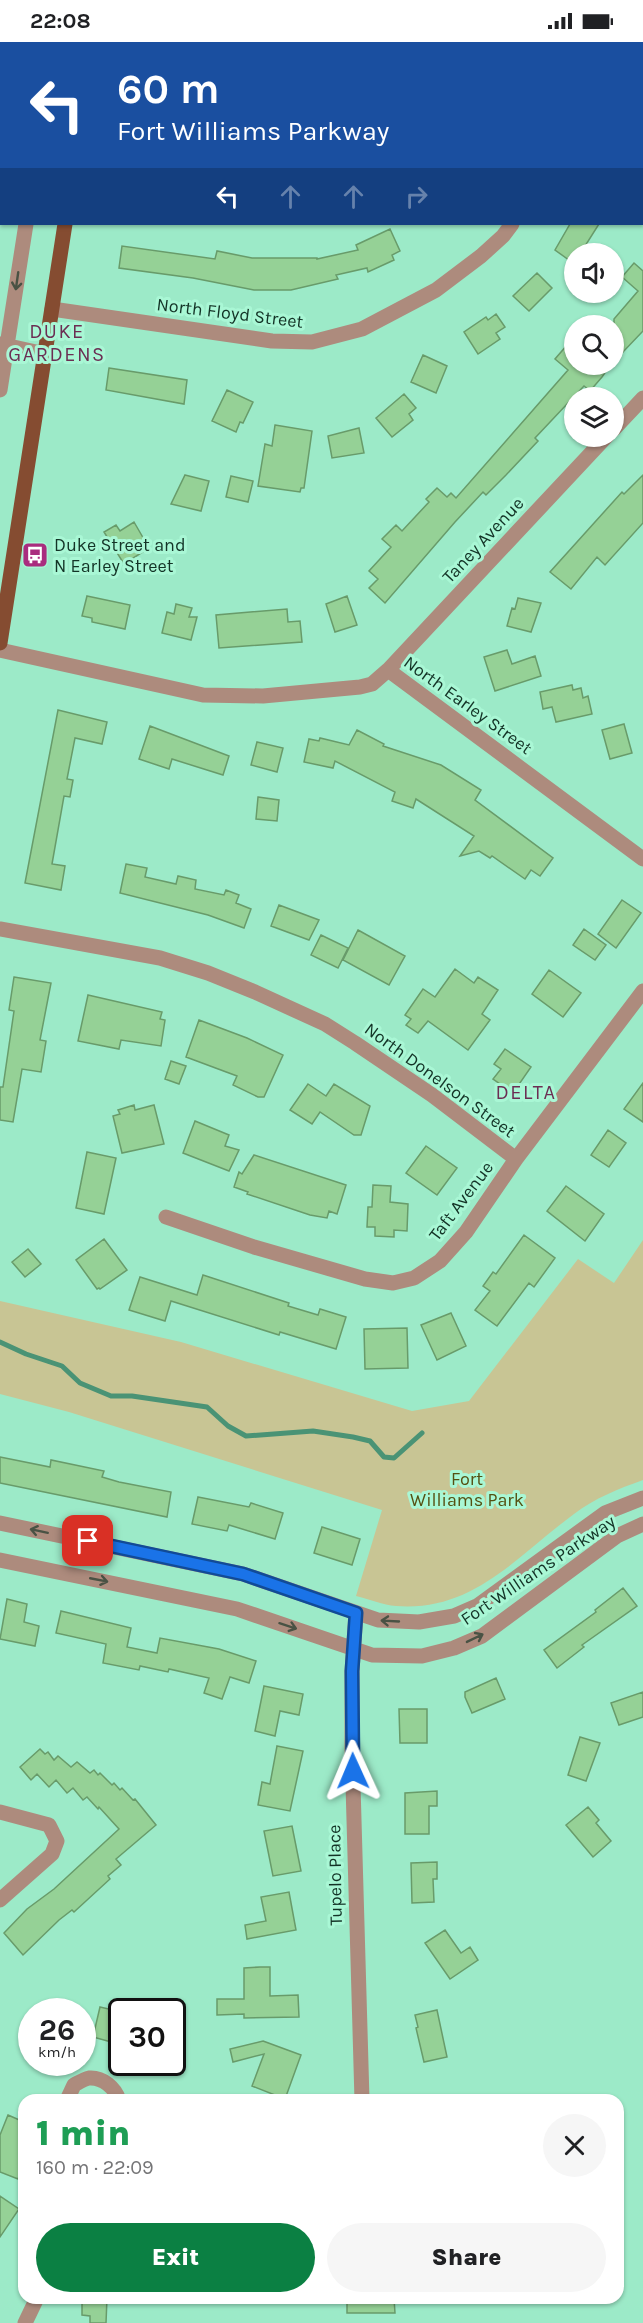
<!DOCTYPE html>
<html lang="en">
<head>
<meta charset="utf-8">
<style>
	:root { --surface:#fff; --page:#f6f6f6; --text:#202124; --muted:#757577; --accent:#0b8043 }
	body { margin:0; font-family:Karla,sans-serif; background:var(--page); color:var(--text); height:100vh; display:flex; flex-direction:column; font-size:22px; white-space:nowrap }
	* { box-sizing:border-box; margin:0 }
	p { font-size:20px; color:var(--muted) }
	.icon { flex:none; width:33px; height:33px; fill:none; stroke:currentColor; stroke-width:2; stroke-linecap:round; stroke-linejoin:round }
	.map { position:relative; flex:1; overflow:hidden }
	.drawer { position:absolute; left:18px; top:2052px; width:606px; height:210px; display:flex; flex-direction:column; background:var(--surface); border-radius:18px; box-shadow:0 2px 4px #0004 }
	.drawer>* { flex:none }
	.banner { position:absolute; left:0px; top:0px; width:644px; height:183px; box-shadow:0 2px 4px #0004; background:#1a4fa0; color:#fff; overflow:hidden }
	.controls { position:absolute; left:564px; top:201px; display:grid; gap:12px }
	.controls a { display:grid; place-items:center; width:60px; height:60px; border-radius:50%; background:var(--surface); box-shadow:0 2px 4px #0004; font-size:30px }
	.speed { position:absolute; left:18px; top:1956px; display:flex; gap:12px; font-size:30px; font-weight:700; text-align:center }
	.speed>* { display:grid; place-content:center; width:78px; height:78px; border-radius:50%; background:var(--surface); box-shadow:0 2px 4px #0004; line-height:1 }
	.speed small { font-size:15px; font-weight:400 }
	.speed .limit { border:3px solid #111; border-radius:9px; background:#fff; color:#111 }
	.pin { position:absolute; display:grid; place-items:center; width:51px; height:51px; color:#fff; margin:-26px; border-radius:12px; box-shadow:0 3px 9px #0006 }
	.me { position:absolute; width:66px; margin:-33px; rotate:359deg; stroke-linejoin:round; filter:drop-shadow(0 0 4px #0008) }
	.turn { display:flex; align-items:center; gap:21px; height:126px; padding:0 18px; font-size:27px }
	.turn .icon { width:78px; height:78px; stroke-width:2.5 }
	.turn b { display:block; font-size:42px; line-height:51px }
	.lanes { display:flex; align-items:center; height:57px; padding:0 18px; background:#0003; justify-content:center; gap:30px; direction:ltr }
	.lanes .off { opacity:.35 }
	.round { display:grid; place-items:center; flex:none; width:63px; height:63px; border-radius:32px; background:var(--page) }
	.summary { display:flex; align-items:center; justify-content:space-between; height:102px; padding:0 18px }
	h1 { font-size:36px; font-weight:800; line-height:45px; color:#1e9e55 }
	.button { display:flex; gap:12px; margin-top:auto; padding:12px 18px }
	.button a { flex:1; height:69px; border-radius:36px; background:var(--accent); color:#fff; font-size:24px; font-weight:800; line-height:69px; text-align:center }
	.button a+a { background:var(--page); color:var(--text) }
	.status { display:flex; justify-content:space-between; align-items:center; height:42px; padding:0 30px; background:var(--surface); direction:ltr }
	.status svg { height:16px; fill:currentColor }
	.map>svg:first-child { display:block }
</style>
</head>
<body>
<div class="status"><b>22:08</b><svg viewBox="0 0 49 12"><path d="M0 12V9h3v3zM5 12V6h3v6zM10 12V3h3v9zM15 12V0h3v12zM26 1h20v11H26zM47 4h2v5h-2z"/></svg></div>
<div class="map">
<svg width="643" height="2281" viewBox="0 0 643 2281">
	<rect width="100%" height="100%" fill="#9ceac8"/>
	<path fill="#c8c594" d="M643 1198V1438C618 1447 595 1456 574 1472 517 1514 473 1570 396 1564 383 1563 369 1557 356 1554L382 1468 69 1370 0 1352V1259L181 1300 412 1369 469 1359 578 1217 614 1241Z"/>
	<g fill="none" stroke-linecap="round" stroke-linejoin="round">
		<path stroke="#4a9375" stroke-width="5" d="M0 1300 26 1312 62 1324 80 1341 111 1354H132L207 1365 228 1384 246 1394 313 1389 353 1395 370 1399 384 1415 394 1416 422 1391"/>
	</g>
	<path fill="#95d196" stroke="#689b6a" stroke-width="1.5" d="M570 182H599L580 212H574L573 221 555 208Z
		M390 187 400 209 392 213 394 218 368 230 367 226 336 233 338 237 291 248H254L193 236 119 226 122 204 215 217 217 209 252 216H317V217L358 208 356 203Z
		M634 221 643 229V289L623 310 622 309 614 320V277L638 249 622 235Z
		M537 231 552 246 529 269 513 254Z
		M496 272 505 285 496 291 500 297 478 312 464 290 486 275 488 278Z
		M574 295V322H611L602 335 590 349 584 344 535 396 538 399 506 433 486 453 483 450 455 480 385 561 369 546 378 537 369 529 391 505 382 497 396 483 402 489 429 460 426 457 437 446 447 455 451 451 456 456 568 328 555 317Z
		M423 313 447 324 436 351 411 340Z
		M109 326 187 338 184 362 106 348Z
		M227 348 253 360 243 381 240 380 236 390 212 379Z
		M404 352 416 366 409 372 413 378 392 395 376 376Z
		M275 383 312 389 304 446H301L300 450 258 444 265 402 272 404Z
		M359 386 364 411 332 416 328 394Z
		M185 433 209 439 201 469 171 462Z
		M643 433V481L605 523 597 515 571 547 550 530 622 450 624 452Z
		M231 434 253 439 248 460 226 455Z
		M134 480 149 506 124 522 104 490 116 483 120 489Z
		M87 554 130 563 125 587 92 580V576L82 574Z
		M347 554 357 583 335 590 326 562Z
		M518 556 541 561 531 590 507 584 512 566 515 567Z
		M176 562 192 566 189 575H197L191 598 162 591 167 570 174 572Z
		M287 567 288 580 300 579 302 600 219 606 216 573Z
		M507 608 512 622 535 614 541 634 495 649 484 615Z
		M572 643 573 648 581 646 583 656 588 654 592 672 556 680 552 665 543 667 540 650Z
		M58 668 107 680 102 702 75 696 67 737 73 738 70 755 64 754 52 822 65 824 61 848 25 841Z
		M624 682 632 711 610 717 602 688Z
		M150 684 229 714 223 733 172 717 169 727 139 717Z
		M357 688 384 702 383 704 441 723 481 748 475 758 553 816 540 834 531 828 525 837 492 814 490 816 479 809 460 814 474 794 416 757 413 766 392 759 395 750 335 719 333 726 304 720 309 697 319 699 320 696 349 703Z
		M257 700 283 706 277 730 251 723Z
		M258 755 279 758 277 779 256 777Z
		M126 822 147 826 145 835 176 842 178 834 196 838 195 847 224 853 226 848 239 853 236 861 251 867 244 886 208 873 120 851Z
		M622 858 641 871 616 906 598 892Z
		M279 863 319 878 309 898 271 884Z
		M584 887 606 903 595 918 573 903Z
		M358 888 405 914 389 943 343 918Z
		M321 893 348 906 338 926 311 913Z
		M455 927 474 941 478 935 498 948 482 972 490 978 468 1008 428 979 418 991 406 983 411 977 405 973 423 947 435 955Z
		M549 928 581 951 563 975 532 952Z
		M14 935 51 941 40 998 46 999 41 1030 22 1027 13 1080 0 1078V1045H3L14 969 9 968Z
		M88 953 162 970 160 977 165 978 161 1004 121 998 119 1007 78 999Z
		M199 978 247 996 283 1013 264 1055H258L233 1043 237 1034 186 1015Z
		M505 1007 531 1025 513 1051 493 1037 501 1027 494 1022Z
		M171 1019 186 1024 179 1042 165 1037Z
		M643 1041V1080L624 1067Z
		M308 1042 326 1054 334 1042 370 1064 361 1093H354L320 1070 312 1082 290 1068Z
		M134 1063 135 1068 154 1063 164 1102 122 1111 113 1074 120 1072 118 1068Z
		M195 1079 229 1093 225 1104 239 1108 229 1129 183 1111Z
		M608 1088 626 1101 609 1125 591 1113Z
		M426 1104 457 1126 437 1153 406 1131Z
		M87 1110 116 1116 104 1172 76 1166Z
		M254 1113 346 1143 337 1172 329 1169 327 1176 310 1173 247 1152 248 1150 234 1145 239 1130 242 1132Z
		M373 1143 391 1144 390 1160 408 1162 407 1189 394 1188V1195L375 1194V1185H367L368 1165H372Z
		M566 1144 604 1172 585 1199 547 1169Z
		M524 1193 555 1216 534 1245 529 1241 497 1284 475 1268 490 1249 483 1244 493 1230 496 1232Z
		M104 1197 127 1228 100 1247 99 1246 97 1247 76 1218Z
		M28 1207 41 1222 25 1235 12 1220Z
		M203 1233 289 1261 288 1264 318 1273 320 1267 346 1275 336 1307 280 1290 279 1293 171 1259 165 1279 129 1268 140 1235 197 1253Z
		M451 1271 466 1304 437 1318 421 1283Z
		M407 1286 408 1326 365 1327 364 1287Z
		M0 1415 50 1425 51 1418 104 1429 102 1435 119 1440 171 1450 167 1475 0 1441Z
		M198 1455 249 1465 251 1461 283 1471 275 1497 229 1483 227 1489 192 1482Z
		M322 1485 360 1497 352 1523 314 1511Z
		M623 1546 637 1564 582 1603 584 1605 557 1626 544 1608 596 1570 595 1568Z
		M7 1557 27 1562 24 1580 39 1584 35 1604 0 1597Z
		M61 1569 131 1586 127 1605 157 1611 160 1596 219 1607 256 1619 249 1641 230 1635 222 1657 204 1651 209 1636 169 1627 168 1630 140 1624 139 1628 103 1621 106 1602 56 1591Z
		M496 1636 505 1657 472 1671 465 1655V1650Z
		M264 1644 303 1652 299 1673 280 1669 275 1694 255 1689Z
		M643 1650V1675L619 1683 611 1661Z
		M399 1667H427V1701H400Z
		M580 1695 600 1701 586 1739 568 1733Z
		M277 1704 303 1709 290 1769 258 1763 262 1740 270 1742Z
		M40 1707 45 1712 48 1710 54 1718 58 1714 71 1725 77 1720 90 1731 94 1728 98 1733 100 1731 112 1743 114 1741 120 1748 122 1746 133 1758 135 1757 156 1783 116 1817 121 1823 108 1834 110 1837 74 1870 72 1868 59 1878 23 1913 4 1891 27 1867 54 1847 119 1787 99 1765 98 1767 87 1755 83 1758 73 1746 67 1751 56 1738 49 1745 37 1732 31 1738 20 1725Z
		M437 1749V1764H429V1792H405V1751Z
		M588 1765 599 1778 596 1781 611 1799 593 1815 566 1783Z
		M292 1784 301 1829 273 1834 264 1789Z
		M437 1820V1837H433L434 1860 412 1861 411 1821Z
		M289 1850 296 1888 247 1897 245 1883 266 1879 261 1855Z
		M445 1888 461 1911 470 1905 478 1918 450 1937 425 1901Z
		M260 1925H270V1954L298 1953 299 1975 244 1976V1972L217 1973V1957H244V1926Z
		M100 1965 122 1970V2003L93 1995Z
		M437 1968 447 2015 424 2020 416 1986 418 1985 415 1973Z
		M263 1999 301 2013 285 2057 252 2044 264 2012 233 2020 230 2007Z
		M8 2073 24 2080V2121L18 2137 0 2130V2093Z
		M0 2154 19 2167 0 2195Z
		M82 2256H107L106 2281H90V2274L82 2273Z
		M347 2256H394L395 2271H347Z"/>
	<g fill="none" stroke-linecap="round" stroke-linejoin="round">
		<path stroke="#ad8b7d" stroke-width="15" d="M51 2V0
			M0 130H2
			M642 168 643 169
			M52 267 272 299 312 300 362 287 436 248 481 214 503 194 512 182
			M0 302 45 312
			M0 348 26 182
			M614 387 643 356
			M0 608 203 653 263 654 360 645 372 642 388 628 607 394
			M388 628 643 817
			M0 887 160 916 208 931 255 950 325 982 355 1001 432 1053 516 1117
			M166 1175 254 1205 365 1237 393 1241 414 1236 440 1219 466 1190 516 1117 643 949
			M0 1481 243 1532 378 1578 419 1580 454 1574 477 1564 605 1471 643 1456
			M0 1518 237 1567 372 1613 422 1614 454 1606 482 1594 617 1494 643 1482
			M356 1571 352 1629V1708L362 2058
			M0 1770 49 1783 57 1799 52 1812 0 1858
			M67 2058 74 2043C78 2041 84 2037 89 2036 103 2035 115 2046 119 2058
			M25 2281 37 2256"/>
		<path stroke="#854c31" stroke-width="15" d="M91 2 92 0
			M0 601 65 182"/>
	</g>
	<defs><path id="oneway-shaft" d="M-6 0H5M1.5-3L5.5 0L1.5 3" fill="none" stroke-width="1.6" stroke-linecap="round" stroke-linejoin="round" transform="scale(1.5)"/></defs>
	<g stroke="#495244">
		<use href="#oneway-shaft" transform="translate(17 239) rotate(98)"/>
		<use href="#oneway-shaft" transform="translate(39 1489) rotate(-168)"/>
		<use href="#oneway-shaft" transform="translate(99 1538) rotate(11)"/>
		<use href="#oneway-shaft" transform="translate(390 1579) rotate(-177)"/>
		<use href="#oneway-shaft" transform="translate(288 1584) rotate(18)"/>
		<use href="#oneway-shaft" transform="translate(475 1596) rotate(-26)"/>
	</g>
	<g fill="none" stroke-linecap="round" stroke-linejoin="round">
		<defs>
			<path id="route" d="M88 1499 243 1532 356 1571 352 1629 353 1729"/>
		</defs>
		<use href="#route" stroke="#114b97" stroke-width="15"/>
		<use href="#route" stroke="#1a73e8" stroke-width="10"/>
	</g>
	<defs>
		<symbol id="bus-square" viewBox="-11 -11 22 22"><rect x="-9" y="-9" width="18" height="18" rx="4" fill="#a92c7e" stroke="#a9f7d5"/><path d="M-5-6H5V4H4V6H2V4H-2V6H-4V4H-5ZM-3.5-4V0h7V-4ZM-3.5 1.2v1.5H-2V1.2ZM2 1.2v1.5H3.5V1.2Z" fill="#fff"/></symbol>
	</defs>
	<g fill-rule="evenodd">
		<use href="#bus-square" x="20" y="498" width="30" height="30"/>
	</g>
	<g text-anchor="middle" stroke-width="6" stroke-linejoin="round" paint-order="stroke">
		<g font-size="18" fill="#133326" stroke="#a9f7d5">
			<text transform="translate(230 271) rotate(7)" y="6">North Floyd Street</text>
			<text transform="translate(483 498) rotate(-47)" y="6">Taney Avenue</text>
			<text transform="translate(468 663) rotate(36)" y="6">North Earley Street</text>
			<text transform="translate(440 1038) rotate(36)" y="6">North Donelson Street</text>
			<text transform="translate(461 1159) rotate(-53)" y="6">Taft Avenue</text>
			<text transform="translate(538 1528) rotate(-34)" y="6">Fort Williams Parkway</text>
			<text transform="translate(335 1833) rotate(-91)" y="6">Tupelo Place</text>
		</g>
		<g font-size="18" fill="#133326" stroke="#a9f7d5" text-anchor="start">
			<text x="54" y="509">Duke Street and<tspan x="54" dy="21">N Earley Street</tspan></text>
		</g>
		<g font-size="18" fill="#555012" stroke="#a9f7d5">
			<text x="467" y="1443">Fort<tspan x="467" dy="21">Williams Park</tspan></text>
		</g>
		<g font-size="20" letter-spacing="1.5" fill="#6b2e53" stroke="#a9f7d5">
			<text x="57" y="296">DUKE<tspan x="57" dy="23">GARDENS</tspan></text>
			<text x="526" y="1057">DELTA</text>
		</g>
	</g>
</svg>
<div class="controls">
<a><svg class="icon" aria-label="sound" viewBox="0 0 24 24"><path d="M4 9h4l5-4v14l-5-4H4zM17 9q2 3 0 6"/></svg></a>
<a><svg class="icon" aria-label="search" viewBox="0 0 24 24"><circle cx="10" cy="10" r="6"/><path d="M15 15l6 6"/></svg></a>
<a><svg class="icon" aria-label="layers" viewBox="0 0 24 24"><path d="M12 4l9 5-9 5-9-5zM3 14l9 5 9-5"/></svg></a>
</div>
<div class="speed"><div>26<small>km/h</small></div><div class="limit">30</div></div>
<div class="pin" style="left:88px;top:1499px;background:#d93025"><svg class="icon" aria-label="arrive" viewBox="0 0 24 24"><path d="M6 21V4h12l-3 4 3 4H6"/></svg></div>
<svg class="me" style="left:353px;top:1729px" viewBox="-20 -20 40 40"><path d="M0-17L14 15 0 8-14 15z" fill="#1a73e8" stroke="#fff" stroke-width="4"/></svg>
<div class="banner">
<div class="turn"><svg class="icon" aria-label="left" viewBox="0 0 24 24"><path d="M17 20v-9H6M10 6l-5 5 5 5"/></svg><div><b>60 m</b>Fort Williams Parkway</div></div>
<div class="lanes"><svg class="icon" aria-label="left" viewBox="0 0 24 24"><path d="M17 20v-9H6M10 6l-5 5 5 5"/></svg><svg class="icon off" aria-label="ahead" viewBox="0 0 24 24"><path d="M12 20V5M6 11l6-6 6 6"/></svg><svg class="icon off" aria-label="ahead" viewBox="0 0 24 24"><path d="M12 20V5M6 11l6-6 6 6"/></svg><svg class="icon off" aria-label="right" viewBox="0 0 24 24"><path d="M7 20v-9h11M14 6l5 5-5 5"/></svg></div>
</div>
<section class="drawer">
<div class="summary"><div><h1>1 min</h1><p>160 m · 22:09</p></div><a class="round"><svg class="icon" aria-label="close" viewBox="0 0 24 24"><path d="M6 6l12 12M18 6L6 18"/></svg></a></div>
<div class="button"><a>Exit</a><a>Share</a></div>
</section>
</div>
</body>
</html>
